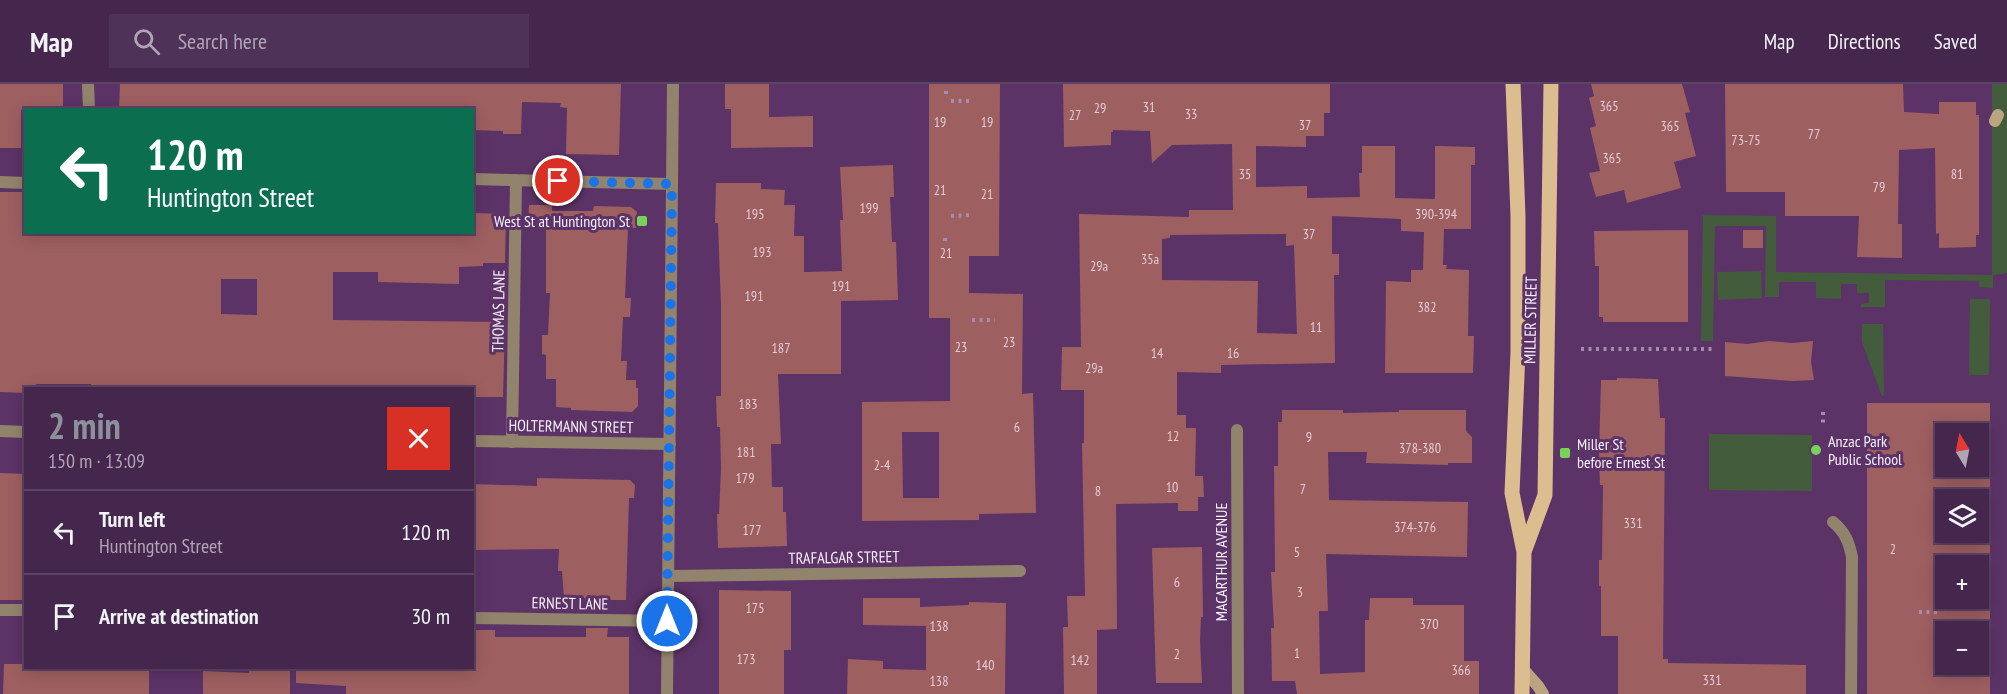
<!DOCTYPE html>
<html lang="en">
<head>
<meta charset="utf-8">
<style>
	:root { --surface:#45264d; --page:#4f3257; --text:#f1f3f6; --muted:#b0a5b6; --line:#5d4365; --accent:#8c9099 }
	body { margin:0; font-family:"PT Sans Narrow",sans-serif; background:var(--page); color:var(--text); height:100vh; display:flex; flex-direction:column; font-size:22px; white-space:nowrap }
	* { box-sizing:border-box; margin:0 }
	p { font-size:20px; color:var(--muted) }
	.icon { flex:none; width:33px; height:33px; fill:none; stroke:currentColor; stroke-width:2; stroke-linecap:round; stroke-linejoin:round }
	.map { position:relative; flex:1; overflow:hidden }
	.drawer { position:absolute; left:24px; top:303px; width:450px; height:282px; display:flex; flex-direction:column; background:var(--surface); border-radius:0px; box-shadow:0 3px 15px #0003,0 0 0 2px var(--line) }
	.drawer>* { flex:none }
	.banner { position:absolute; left:24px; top:24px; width:450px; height:126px; border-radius:0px; box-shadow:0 3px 15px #0003,0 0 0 2px var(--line); background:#0b6e4f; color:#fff; overflow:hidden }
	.needle { width:39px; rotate:350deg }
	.tools { position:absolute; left:1935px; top:339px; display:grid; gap:12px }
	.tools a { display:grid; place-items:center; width:54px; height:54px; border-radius:0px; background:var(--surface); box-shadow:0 3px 15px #0003,0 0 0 2px var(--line); font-size:30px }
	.pin { position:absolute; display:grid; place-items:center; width:51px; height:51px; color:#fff; margin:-26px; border:3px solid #fff; border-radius:50%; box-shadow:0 2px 6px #0007 }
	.me { position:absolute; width:66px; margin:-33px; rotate:0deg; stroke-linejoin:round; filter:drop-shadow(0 0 4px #0008) }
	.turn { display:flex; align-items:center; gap:21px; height:126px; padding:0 24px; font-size:27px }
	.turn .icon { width:78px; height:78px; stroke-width:2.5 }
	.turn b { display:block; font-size:42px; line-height:51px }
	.round { display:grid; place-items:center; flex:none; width:63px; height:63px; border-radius:0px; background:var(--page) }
	.headline { display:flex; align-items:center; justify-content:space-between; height:102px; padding:0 24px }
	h1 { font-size:36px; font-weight:600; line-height:45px; color:var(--accent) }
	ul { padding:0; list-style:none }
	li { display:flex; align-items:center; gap:18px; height:84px; padding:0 24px; border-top:2px solid var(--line) }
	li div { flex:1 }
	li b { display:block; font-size:22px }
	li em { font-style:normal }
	header { display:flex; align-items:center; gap:36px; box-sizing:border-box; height:84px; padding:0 30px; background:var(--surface); border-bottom:2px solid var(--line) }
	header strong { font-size:28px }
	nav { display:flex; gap:33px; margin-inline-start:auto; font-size:21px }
	.search { width:420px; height:54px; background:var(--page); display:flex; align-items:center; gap:15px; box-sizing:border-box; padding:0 21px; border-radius:0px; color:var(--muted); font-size:22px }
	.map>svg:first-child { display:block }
</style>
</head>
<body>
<header>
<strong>Map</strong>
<div class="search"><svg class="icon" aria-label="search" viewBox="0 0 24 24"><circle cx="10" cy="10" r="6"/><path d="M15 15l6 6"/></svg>Search here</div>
<nav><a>Map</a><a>Directions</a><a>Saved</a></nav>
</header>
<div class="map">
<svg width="2007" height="610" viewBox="0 0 2007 610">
	<rect width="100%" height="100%" fill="#5c3367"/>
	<path fill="#435d3c" d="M1992 0H2007V189L1993 191V204L1979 203V197L1885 196V223H1861V220L1869 219V209H1857V200H1841V215L1816 214V198H1779V213H1765L1766 142H1715L1713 257H1701L1703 131 1776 132V188L1992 191Z
		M1761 187 1762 214 1718 216 1717 188Z
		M1970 215H1990L1989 291H1969Z
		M1862 240H1883L1884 312H1882L1862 258Z
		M1709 350 1812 351V407L1709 406Z"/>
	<path fill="#9e5f61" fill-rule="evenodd" d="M0 0H63V26H21V64H0Z
		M120 0H621L619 71 566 70 567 24 560 23 561 19 522 18 521 50H503V47L472 46V26H119Z
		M725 0H769V33L813 32V63L731 64V25H725Z
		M929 0H1000L999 172H969V209L1023 210 1022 310 1033 309 1036 429 979 430V436L862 437V318L950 317V234H929ZM902 348H939V414H903Z
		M1063 0H1330V29H1324V52H1306V63L1256 62V103L1307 102V114L1360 113 1359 89H1362V62H1395V114L1435 115V62L1475 63V81H1471V145H1444L1443 181H1447L1446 185 1469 186 1468 252H1474L1473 289H1385L1386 197 1411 198V186H1423L1424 148 1401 147V135L1332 132V170H1339V191H1334L1335 279 1221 281V289L1177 288V331H1186V344H1196L1195 392H1203L1204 413H1198V427H1178V419L1116 420 1117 545 1097 546V610H1064L1063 543H1068L1067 512H1085L1082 359H1084V306H1061L1062 263H1081L1079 130 1189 133V126H1233L1232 60 1172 61 1152 79 1150 47 1113 46V48H1111V61L1064 63ZM1286 150V162L1294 161 1297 250 1257 249 1258 197 1162 196V155L1170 154V151Z
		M1591 0H1682L1690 28 1685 29 1696 72 1674 78 1681 104 1627 119 1624 106 1596 113 1589 89 1600 87 1590 44 1596 42 1589 14 1594 12Z
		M1725 0H1903L1904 28 1939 30V18H1976V31H1979V151H1976V163L1939 164V149L1936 150 1935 64 1899 66 1898 140H1902V174L1857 173 1859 132H1785V108H1726Z
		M893 81 894 113H890L892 158H896L898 216 841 217V290H778L781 360H771L772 403H783V428H786L787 462 718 464 717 430H719L721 385 720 343H717L716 312H721V222L718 139H715L716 99H761V105L785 106 784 121H795L794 152H804V188L842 187 840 136H843L840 83Z
		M0 108H26V148H472V129L506 130 505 179H483V182L459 183V200L378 198V188H333V236L505 238 503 313H472V304H91V300H36V304H26V309L0 308ZM221 195H257V231L221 230Z
		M529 121H552V127H593L594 122 631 123 637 128 636 144H628L625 214H631L630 233H623L621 277H627L626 296H636V304H638V322L632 328 571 326V324L556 323V295H546V271L542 270V251H548L550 209H546V143H528Z
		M1688 146V238H1603V233H1599V182H1595L1594 147Z
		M1743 146H1763V164H1743Z
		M1769 257 1792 259 1813 257 1811 278 1814 296 1793 297 1725 292V258L1747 260Z
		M1617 294 1658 295 1660 334H1665L1663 575H1668V579L1806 581V610H1618V552H1601V502H1599V476H1602L1603 401H1600L1599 372 1601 296H1617Z
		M1867 319H1990V610H1867ZM1946 350H1978V382H1946ZM1946 416H1978V448H1946ZM1946 482H1978V514H1946ZM1946 548H1978V580H1946Z
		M1282 326H1343V329L1399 328V326H1466V347L1472 353V379H1448V381L1366 379 1367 368H1328L1329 416 1468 418 1467 473 1326 470 1328 527H1319L1320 590 1365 588V536H1369L1370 514H1413V521H1464V577H1479V610H1297L1295 597H1272L1271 544H1274L1271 488H1275L1274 382H1278V338H1282Z
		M0 389 26 390V516H0Z
		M537 394 630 396 635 401 634 414H629L626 516H610L609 528 586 527 585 514H564L562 487H558L559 465 472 466V400L537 402Z
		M1202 463 1203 533H1201L1200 556 1202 599H1156L1152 464Z
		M719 506 791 507V566H784V610H719Z
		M863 514H920V523L969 521V518L1006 519 1005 610H847L848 575 883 577V585L926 586V542L863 541Z
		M586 544H608L607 553H629V610H346V602L296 599V584H472V546H495V553H586Z
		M4 580H26V584H149V610H3Z
		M249 584H290V610H203V587L249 589Z"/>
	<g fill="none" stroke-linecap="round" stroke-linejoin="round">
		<path stroke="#a68cad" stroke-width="4" stroke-dasharray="3 4.5" stroke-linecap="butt" d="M946 7V14
			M951 17H973
			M951 132 973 131
			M945 157V150
			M972 236H995
			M1581 265H1713
			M1823 328V339
			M1919 528H1941"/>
		<path stroke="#92836c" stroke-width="12" d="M512 358 516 96
			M1833 438C1845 448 1849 458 1852 473L1851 610
			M0 526H26
			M472 534 667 537"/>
		<path stroke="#92836c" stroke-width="12" d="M88 0 89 26
			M472 95 672 100
			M0 98 26 99
			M1237 346 1238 610
			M0 347 26 348
			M472 357 670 360
			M668 492 1020 487
			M667 610 673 0"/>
		<path stroke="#bba480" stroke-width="12" d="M1995 37 1998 31
			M1522 584 1538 602 1543 610"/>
		<path stroke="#dbbd8f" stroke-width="15" d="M1513 0 1518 132V268L1512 409 1524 468 1522 610
			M1524 468 1545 411 1551 0"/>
	</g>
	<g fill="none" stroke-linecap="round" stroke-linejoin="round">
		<path stroke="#1a73e8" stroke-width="10" stroke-dasharray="0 18" d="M558 97 672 100 667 537"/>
	</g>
	<g fill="#78d259" stroke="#5c3367" stroke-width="2">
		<rect x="636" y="131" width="12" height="12" rx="3"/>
		<circle cx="1816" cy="366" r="6"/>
		<rect x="1559" y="363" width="12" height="12" rx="3"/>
	</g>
	<g text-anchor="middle" stroke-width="6" stroke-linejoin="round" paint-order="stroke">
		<g font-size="14" fill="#e2cbd4">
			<text x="1609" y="27">365</text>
			<text x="1149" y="28">31</text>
			<text x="1100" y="29">29</text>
			<text x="1191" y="35">33</text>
			<text x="1075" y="36">27</text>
			<text x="940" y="43">19</text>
			<text x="987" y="43">19</text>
			<text x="1305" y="46">37</text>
			<text x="1670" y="47">365</text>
			<text x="1814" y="55">77</text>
			<text x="1746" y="61">73-75</text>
			<text x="1612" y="79">365</text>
			<text x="1245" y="95">35</text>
			<text x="1957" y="95">81</text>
			<text x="1879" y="108">79</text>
			<text x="940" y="111">21</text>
			<text x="987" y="115">21</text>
			<text x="869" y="129">199</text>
			<text x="755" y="135">195</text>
			<text x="1436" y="135">390-394</text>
			<text x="1309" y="155">37</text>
			<text x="762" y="173">193</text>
			<text x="946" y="174">21</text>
			<text x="1150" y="180">35a</text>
			<text x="1099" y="187">29a</text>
			<text x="841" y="207">191</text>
			<text x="754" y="217">191</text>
			<text x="1427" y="228">382</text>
			<text x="1316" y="248">11</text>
			<text x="1009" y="263">23</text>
			<text x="961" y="268">23</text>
			<text x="781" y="269">187</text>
			<text x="1157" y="274">14</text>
			<text x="1233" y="274">16</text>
			<text x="1094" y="289">29a</text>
			<text x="748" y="325">183</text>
			<text x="1017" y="348">6</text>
			<text x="1173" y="357">12</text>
			<text x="1309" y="358">9</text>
			<text x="1420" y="369">378-380</text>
			<text x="746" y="373">181</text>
			<text x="882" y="386">2-4</text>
			<text x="745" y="399">179</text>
			<text x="1172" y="408">10</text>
			<text x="1303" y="410">7</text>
			<text x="1098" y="412">8</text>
			<text x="1633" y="444">331</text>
			<text x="1415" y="448">374-376</text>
			<text x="752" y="451">177</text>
			<text x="1893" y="470">2</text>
			<text x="1297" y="473">5</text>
			<text x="1177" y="503">6</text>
			<text x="1300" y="513">3</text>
			<text x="755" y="529">175</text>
			<text x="1429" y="545">370</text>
			<text x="939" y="547">138</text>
			<text x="1297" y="574">1</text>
			<text x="1177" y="575">2</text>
			<text x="746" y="580">173</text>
			<text x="1080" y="581">142</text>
			<text x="985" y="586">140</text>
			<text x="1461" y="591">366</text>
			<text x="1712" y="601">331</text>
			<text x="939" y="602">138</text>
		</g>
		<g font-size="16" fill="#f8effb" stroke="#5c3367" text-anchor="start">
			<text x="630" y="143" text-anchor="end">West St at Huntington St</text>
			<text x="1828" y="363">Anzac Park<tspan x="1828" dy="18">Public School</tspan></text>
			<text x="1577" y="366">Miller St<tspan x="1577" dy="18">before Ernest St</tspan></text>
		</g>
		<g font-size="16" fill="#f8effb" stroke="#5c3367">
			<text transform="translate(498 227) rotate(-89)" y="6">THOMAS LANE</text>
			<text transform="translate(1530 236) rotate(-89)" y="6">MILLER STREET</text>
			<text transform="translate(571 342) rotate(1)" y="6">HOLTERMANN STREET</text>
			<text transform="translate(844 473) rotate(-1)" y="6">TRAFALGAR STREET</text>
			<text transform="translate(1221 478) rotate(-90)" y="6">MACARTHUR AVENUE</text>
			<text transform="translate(570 519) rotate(1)" y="6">ERNEST LANE</text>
		</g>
	</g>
</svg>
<div class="tools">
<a><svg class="needle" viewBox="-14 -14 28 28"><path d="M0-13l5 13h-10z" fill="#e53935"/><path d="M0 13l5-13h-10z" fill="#b0a5b6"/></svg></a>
<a><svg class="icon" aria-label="layers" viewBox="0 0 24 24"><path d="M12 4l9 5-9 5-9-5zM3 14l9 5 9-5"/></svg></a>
<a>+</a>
<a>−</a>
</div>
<div class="pin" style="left:558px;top:97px;background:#d93025"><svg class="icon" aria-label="arrive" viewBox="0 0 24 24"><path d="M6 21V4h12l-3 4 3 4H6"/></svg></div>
<svg class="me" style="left:667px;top:537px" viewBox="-20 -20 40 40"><circle r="17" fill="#1a73e8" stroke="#fff" stroke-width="3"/><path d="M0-11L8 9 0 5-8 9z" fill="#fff"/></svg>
<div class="banner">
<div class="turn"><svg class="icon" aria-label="left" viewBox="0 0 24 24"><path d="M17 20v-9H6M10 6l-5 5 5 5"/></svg><div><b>120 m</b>Huntington Street</div></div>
</div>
<section class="drawer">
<div class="headline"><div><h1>2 min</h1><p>150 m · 13:09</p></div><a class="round" style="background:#d93025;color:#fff"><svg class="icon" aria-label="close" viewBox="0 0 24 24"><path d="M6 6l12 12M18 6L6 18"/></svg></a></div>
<ul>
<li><svg class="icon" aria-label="left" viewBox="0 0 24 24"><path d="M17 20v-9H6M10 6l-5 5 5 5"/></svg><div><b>Turn left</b><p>Huntington Street</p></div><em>120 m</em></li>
<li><svg class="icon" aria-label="arrive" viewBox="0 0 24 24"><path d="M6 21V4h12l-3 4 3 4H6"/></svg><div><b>Arrive at destination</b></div><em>30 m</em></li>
</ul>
</section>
</div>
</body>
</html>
